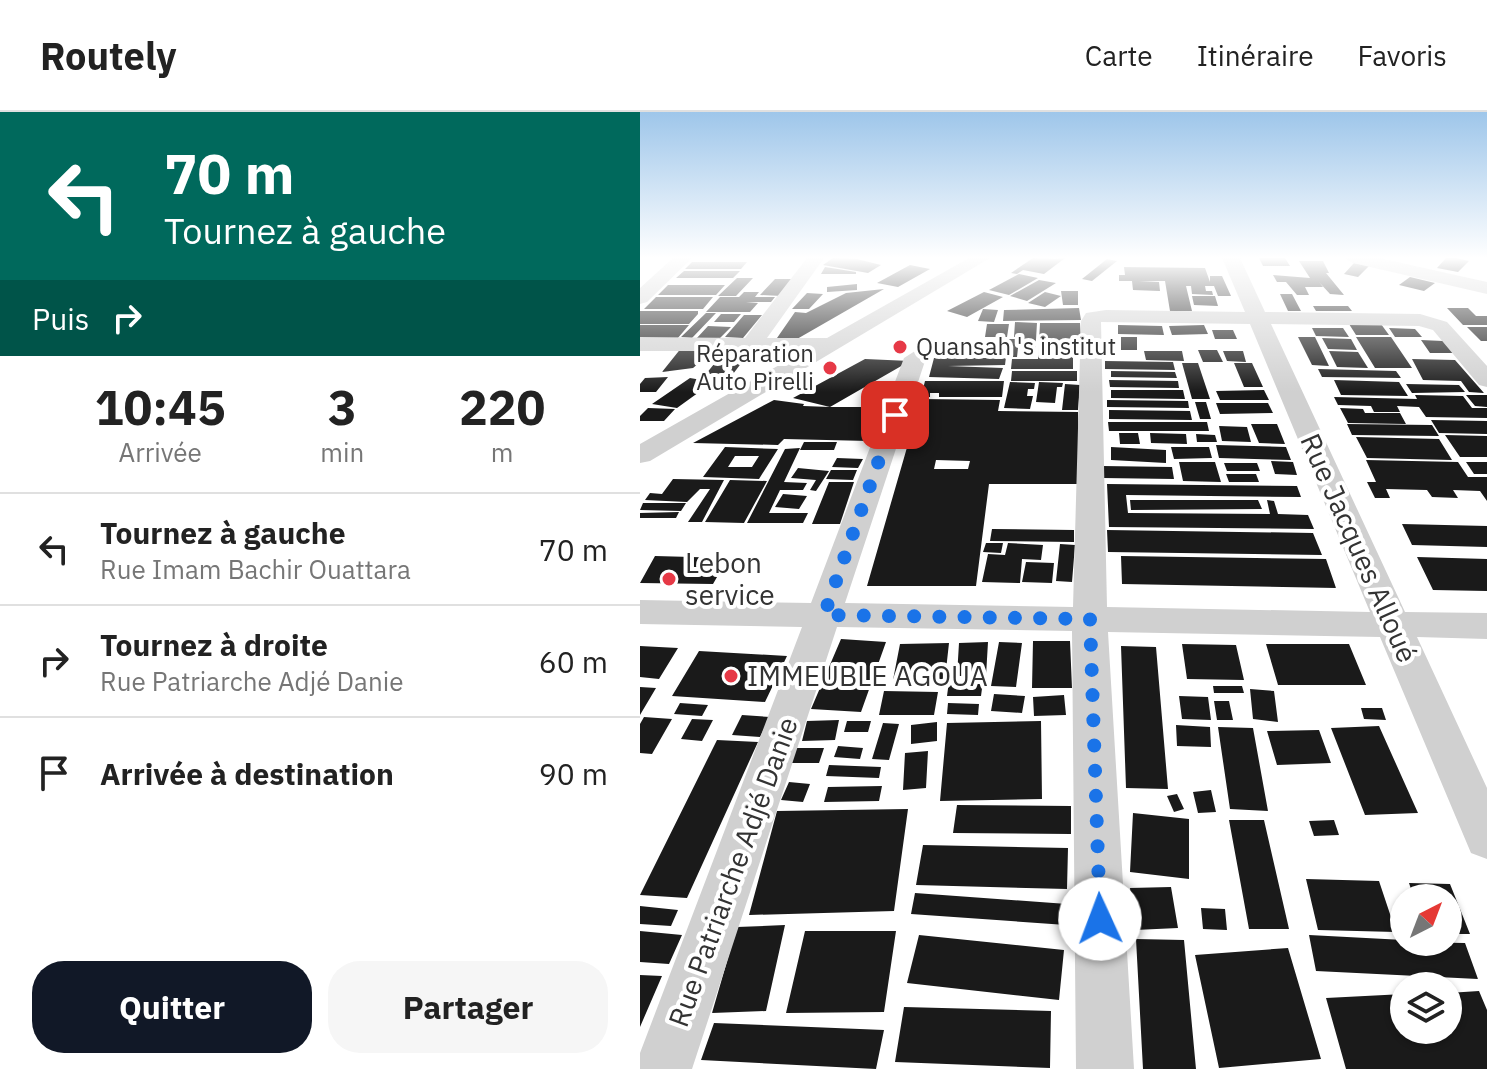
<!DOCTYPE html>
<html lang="fr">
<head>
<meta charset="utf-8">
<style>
	:root { --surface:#fff; --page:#f6f6f6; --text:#222; --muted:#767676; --line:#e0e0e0; --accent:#111827 }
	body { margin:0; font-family:"IBM Plex Sans",sans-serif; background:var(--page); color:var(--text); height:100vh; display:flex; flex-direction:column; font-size:30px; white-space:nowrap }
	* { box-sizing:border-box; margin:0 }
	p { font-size:26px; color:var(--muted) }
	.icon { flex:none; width:44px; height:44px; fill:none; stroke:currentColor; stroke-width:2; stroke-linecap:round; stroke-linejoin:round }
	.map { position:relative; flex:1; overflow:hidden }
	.panel { display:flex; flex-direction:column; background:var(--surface); width:640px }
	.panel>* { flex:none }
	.hud { background:#00695c; color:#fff; overflow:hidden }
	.needle { width:52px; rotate:42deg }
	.buttons { position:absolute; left:750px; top:772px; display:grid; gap:16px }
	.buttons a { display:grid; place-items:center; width:72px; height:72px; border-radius:50%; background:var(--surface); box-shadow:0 2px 6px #0004; font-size:40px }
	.pin { position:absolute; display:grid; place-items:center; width:68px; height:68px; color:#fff; margin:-34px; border-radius:16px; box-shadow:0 4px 12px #0006 }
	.me { position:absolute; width:88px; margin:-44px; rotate:358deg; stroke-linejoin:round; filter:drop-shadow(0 0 6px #0008) }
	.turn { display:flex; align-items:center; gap:28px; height:168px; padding:0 32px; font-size:36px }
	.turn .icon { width:104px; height:104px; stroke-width:2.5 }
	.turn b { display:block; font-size:56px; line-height:68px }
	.then { display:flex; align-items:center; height:76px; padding:0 32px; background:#0003; gap:16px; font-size:30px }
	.eta { display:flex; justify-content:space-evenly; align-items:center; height:136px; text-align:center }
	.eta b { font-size:48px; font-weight:700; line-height:56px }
	.action { display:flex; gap:16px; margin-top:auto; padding:16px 32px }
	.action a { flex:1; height:92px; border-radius:32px; background:var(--accent); color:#fff; font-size:32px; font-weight:700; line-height:92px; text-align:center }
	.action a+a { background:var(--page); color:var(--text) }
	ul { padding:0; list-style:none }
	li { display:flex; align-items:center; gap:24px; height:112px; padding:0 32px; border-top:2px solid var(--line) }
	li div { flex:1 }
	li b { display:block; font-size:30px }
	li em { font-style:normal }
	header { display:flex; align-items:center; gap:48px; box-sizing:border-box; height:112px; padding:0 40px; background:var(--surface); border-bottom:2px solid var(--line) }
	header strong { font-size:38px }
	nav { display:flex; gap:44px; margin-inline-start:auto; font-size:28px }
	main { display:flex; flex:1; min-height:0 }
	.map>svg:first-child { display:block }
</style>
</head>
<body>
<header>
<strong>Routely</strong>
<nav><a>Carte</a><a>Itinéraire</a><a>Favoris</a></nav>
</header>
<main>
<section class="panel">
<div class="hud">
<div class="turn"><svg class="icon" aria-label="left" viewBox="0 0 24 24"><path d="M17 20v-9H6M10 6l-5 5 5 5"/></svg><div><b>70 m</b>Tournez à gauche</div></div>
<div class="then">Puis<svg class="icon" aria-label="right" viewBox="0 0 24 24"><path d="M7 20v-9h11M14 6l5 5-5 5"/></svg></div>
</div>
<div class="eta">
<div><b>10:45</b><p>Arrivée</p></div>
<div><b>3</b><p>min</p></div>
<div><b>220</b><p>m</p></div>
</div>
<ul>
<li><svg class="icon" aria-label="left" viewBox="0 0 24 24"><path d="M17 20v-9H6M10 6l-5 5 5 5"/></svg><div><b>Tournez à gauche</b><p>Rue Imam Bachir Ouattara</p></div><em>70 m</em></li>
<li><svg class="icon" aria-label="right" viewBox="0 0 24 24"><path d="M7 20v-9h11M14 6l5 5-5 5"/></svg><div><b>Tournez à droite</b><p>Rue Patriarche Adjé Danie</p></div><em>60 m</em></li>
<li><svg class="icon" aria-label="arrive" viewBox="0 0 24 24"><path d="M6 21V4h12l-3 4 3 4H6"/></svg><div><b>Arrivée à destination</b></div><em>90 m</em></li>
</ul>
<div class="action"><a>Quitter</a><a>Partager</a></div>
</section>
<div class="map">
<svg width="847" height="957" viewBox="0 0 847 957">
	<rect width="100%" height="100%" fill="#fff"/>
	<path fill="#1a1a1a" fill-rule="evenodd" d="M193 146 217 147 241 153 228 161 183 153Z
		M393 146 416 147 425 146 404 162 383 158 377 162 371 161Z
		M619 146H645L650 154H623Z
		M806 146H816L829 149 818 160 797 156Z
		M467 147 477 149 452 169 442 167Z
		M659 149H683L689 161H686L704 183 690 182 679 170 683 175H665L669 183H657L646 170H637L633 163 670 166Z
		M52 150H107L101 157H45Z
		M714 151 729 154 718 165 704 162Z
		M270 153 290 157 258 175 237 171Z
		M185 155 216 160V162H181Z
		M484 155 565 156 570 170V164H582L591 184H578L574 174H565L566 179H572L573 183 552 182 551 174H546L552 199H530L525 169H499L519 170 520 179 493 178 492 169H479V163H485Z
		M44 159H100L93 166H36Z
		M379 162 398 166 369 183 349 178Z
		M770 165 795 171 784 179 759 173Z
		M97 166H113L96 184H78Z
		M135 167H157L142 184 120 183Z
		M399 168 416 171 387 189 370 184Z
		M217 172V178L187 180V175Z
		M28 173H85L76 183H18Z
		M244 177 157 227 137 226 155 200 166 201 206 181Z
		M421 179H438V193H423Z
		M104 180H119L115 185H135L131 190H106L118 191 110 200H66L80 185H99Z
		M344 180 363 185 327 205 307 199Z
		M405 180 421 184 405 195 388 191Z
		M167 181 183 182 169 197H152Z
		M640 182H652L661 199H648Z
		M552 184H575L578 194 554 193Z
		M16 185H73L63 197H4Z
		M673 194H708L712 199H676Z
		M439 196 441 208 363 209 364 198Z
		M807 196H828L836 204H847V213H823Z
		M343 197 358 198 354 210 338 209Z
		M0 199H58V202L49 212H0Z
		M66 201H76L52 226 41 225Z
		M81 202H101L94 210H74Z
		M104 203H122L103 226 85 225Z
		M375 210 397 211 395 244H382L383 225H374Z
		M400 211H440L442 246H433V257H371L372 247H398Z
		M347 212H369L367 225H345Z
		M709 212H741L749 223H716Z
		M0 213H49L37 227H0Z
		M478 213 522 214 524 223 478 222Z
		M564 213 568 222 532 223 529 214Z
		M68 214 91 215 79 227H56Z
		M827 215H847V229H841Z
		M672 216H703L709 225 676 224Z
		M749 216 775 217 782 225H755Z
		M572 218H593L597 227H575Z
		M481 225H497V238H481Z
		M658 225H675L689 254 672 253Z
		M716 225H751L772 256H735Z
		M682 226 711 227 717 238 688 237Z
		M357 227H379L377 245H366L365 253 308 254 363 256 359 267 289 265 294 246H362L363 237H359L358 244H325L327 238 334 235 355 238Z
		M781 228 803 229 813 241H790Z
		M42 235 79 239 74 246H65L53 256 22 260Z
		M86 237H112L93 262H66Z
		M558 238H577L583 250H563Z
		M504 239H542L544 249 506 248Z
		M583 239H603L606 250 587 249Z
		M689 239 718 240 728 256 697 255Z
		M225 247 270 249 190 295H242L229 329 144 327 138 333 53 331 134 288 164 292 163 294 190 295 153 286Z
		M772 247 815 248 844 281 829 280 821 269 783 268Z
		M465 249 533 250 535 258 465 257Z
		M542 251H558L570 287H552Z
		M594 251H612L623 275H604Z
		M678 257 756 259 761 266 682 265Z
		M372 259H437V269H371Z
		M471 259 535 260 537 266 471 265Z
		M28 265 16 280H0V272L5 266Z
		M50 266 73 270 37 296 12 292Z
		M469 268 538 269 539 276 470 275Z
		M694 268 759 270 768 284 701 283Z
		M285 269H364L362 285H299V281H290V285H281Z
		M370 270 395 271 394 277H388L387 284H393L390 297 364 296Z
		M399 270 423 271 422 275H417L415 291 396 290Z
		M425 272 440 273 438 298H422Z
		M766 272 819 273 825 280 772 281Z
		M471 278H543L545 287 471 286Z
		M624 278 629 288H580L576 279Z
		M775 283 823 284 832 296H847V306L786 305 779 295 757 294 760 300H734L731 294 698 293 694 285 777 287Z
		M826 283H847V295L835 294Z
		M281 287 360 288 358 299 438 300 440 372H349L336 474H227ZM296 348 330 349 328 357H294Z
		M467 288 548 289 549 296 467 295Z
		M555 290H566L571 307H560Z
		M576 291H628L633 301 580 302Z
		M8 296 35 297 24 309H0V304Z
		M700 296 723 297 725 301H760L766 312 708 311Z
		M469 298 550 299 552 308 469 307Z
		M791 308 847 309V322L799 321Z
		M468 310H567L569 319H469Z
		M611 312H637L645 332 619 331Z
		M707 312 792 313 799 324 712 323Z
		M579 314 607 315 611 330 582 329Z
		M479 321H498L500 332H480Z
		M510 321 546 322 547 332 511 331Z
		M556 322 575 323 577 330H557Z
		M805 323 847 324V345H820Z
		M716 325 799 327 812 348 727 346Z
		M164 330H197L194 338H160Z
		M576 333 646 335 651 348 579 346Z
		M85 335 138 337 119 367 63 365ZM95 344H119L112 355H88Z
		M471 335 526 338V351L471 348Z
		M531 335H569L572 346 534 347Z
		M160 336 144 370 167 371 163 378H140L129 401H168L163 411H107L145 337Z
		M197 346 223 347 218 356 192 355Z
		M726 348 818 350 828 365H847V389L840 379 813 378 818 386 792 385 787 378 746 377 750 386H735L727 370H736Z
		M631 349 653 350 657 363 635 362Z
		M539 350H575L581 370 543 369Z
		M826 350H847V362H834Z
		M584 351H617L620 359H587Z
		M462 354 532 355 534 367 463 366Z
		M158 356 189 359 176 379 170 378 176 368 151 366Z
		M191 358H217L213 368 186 367Z
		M586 362H616L619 370H589Z
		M33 367 84 368 62 410H48L70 377H60L47 390 5 388 10 381 22 382Z
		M90 368 127 369 104 411 65 410Z
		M189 370H214L200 412H172Z
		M467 372 657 374 661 385 486 383 488 401 630 402 627 388 634 389 638 402 668 403 674 417 469 415Z
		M143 382 167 384 159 397 135 395Z
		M490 388H618L622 397 491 398Z
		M3 391H46L41 399 0 398Z
		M39 400 36 406H0V401Z
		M762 412 847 414V435L772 433Z
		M352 417 434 418V430L350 429Z
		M467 418 673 421 682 443 468 440Z
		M346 431H363L361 441 343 440Z
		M368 431 403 433 401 448 382 447 380 471 342 470 348 442 365 443Z
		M420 432 435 433 432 470 416 469Z
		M15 444 88 446 73 472 0 471Z
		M481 444 686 447 696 476 482 472Z
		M777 445 847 447V479L793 478Z
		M386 450 414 451 412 471 382 470Z
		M201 527 246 530 221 600 171 597Z
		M393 529H430L432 576H392Z
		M348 530 346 564H317L319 531Z
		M359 530 382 531 376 575 351 574Z
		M309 531 305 567 253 568 260 532Z
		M542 532 596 533 604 568 547 567Z
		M626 532H709L726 573H638Z
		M0 534 38 536 19 567 0 565Z
		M481 534 516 535 528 677 486 676Z
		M59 539 147 544 125 590 32 584Z
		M309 569H343L341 584H307Z
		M573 574H602L604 581H574Z
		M0 575 16 576 0 603Z
		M610 577 634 579 638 610 613 607Z
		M244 579 298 580 294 603H239Z
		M354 582 385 584 382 601 351 599Z
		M424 583 426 603 394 604 393 585Z
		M539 584 568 585 571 608 542 607Z
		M574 589H589L593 608H577Z
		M40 591 68 593 62 604 34 602Z
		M308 591 339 592 338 603 307 602Z
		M721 596H742L746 608 724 607Z
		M102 603 130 605 120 625 92 623Z
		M4 605 32 607 12 642 0 641V612Z
		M52 607 73 608 62 629 41 627Z
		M199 608 195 628 162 629 167 609Z
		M207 609H231L228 620H204Z
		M401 609 402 687 300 689 307 611Z
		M297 610V629L271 632V613Z
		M243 611 259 612 249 648 232 647Z
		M536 613 570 615 571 635 537 634Z
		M739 614 778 701 725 703 691 616Z
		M578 615 613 616 628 699 590 697Z
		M679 618 691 651 637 653 627 619Z
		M77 628 118 630 47 786 0 783Z
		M198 634 223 636 220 647 194 645Z
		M151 636H184L179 651H147Z
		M288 639 286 676 263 678 265 641Z
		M189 653 241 655 239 666 186 664Z
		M149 670 170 672 163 690 141 688Z
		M242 674 239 689 184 690 188 675Z
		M571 678 576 700 558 701 553 680Z
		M537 682 544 697 534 700 527 684Z
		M317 693 431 694V722L313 721Z
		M268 697 254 799 109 803 137 699Z
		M493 701 549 707V767L490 760Z
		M589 708H624L649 817H609Z
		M694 708 699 723 674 724 669 709Z
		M283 733 428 736 427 777 276 773Z
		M666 767 739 769 756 820 678 818Z
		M769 771 810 772 830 822H808V786H774Z
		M531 775 538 816 495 818 490 776Z
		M275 781 427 792 426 813 271 802Z
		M0 794 38 798 31 814 0 812Z
		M561 796 585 797 587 818 563 817Z
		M145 813 126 899 72 901 97 815Z
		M0 819 42 823 29 852 0 850Z
		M165 819H256L244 900 146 901Z
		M279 823 424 838 419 888 267 871Z
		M669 823 764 828V830L825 831 838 867 676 859Z
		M496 827 544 828 556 957H503Z
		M648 836 681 947 579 956 555 843Z
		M0 863 22 864 0 915Z
		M839 879 847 898V957H706L686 886 764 882V918H808V881Z
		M264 895 411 899 410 956 255 950Z
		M74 911 244 918 236 957 61 948Z"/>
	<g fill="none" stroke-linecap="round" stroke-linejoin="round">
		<path fill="#d0d0d0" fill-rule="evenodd" d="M33 146H52L7 190 0 192V176Z
			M167 146H184L127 226H187L329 146H350L10 349 0 351V332L164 239H0V225L105 226Z
			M582 146H600L625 200 780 202 807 210 847 254V275L839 273 793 218 779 214 631 212 765 500 847 501V527L777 525 847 676V747L831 741 740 525 468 520 494 957H436L432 519 197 515 52 957H0V941L162 515 0 512V488L171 491 264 246 275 239 286 246 205 491 433 495 441 209 446 201 466 198 605 200ZM461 210 610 212 730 500 467 495Z
			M705 146H739L847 170V182L713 151Z"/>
	</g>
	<linearGradient id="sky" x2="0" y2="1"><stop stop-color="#9ec6ea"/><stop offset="0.52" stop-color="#fff"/><stop offset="1" stop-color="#fff" stop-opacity="0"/></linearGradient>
	<rect width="847" height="280" fill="url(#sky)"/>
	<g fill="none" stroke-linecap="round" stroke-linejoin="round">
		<path stroke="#1a73e8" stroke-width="14" stroke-dasharray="0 25.2" d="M255 303 184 503 450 507 460 807"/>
	</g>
	<g fill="#e63946" stroke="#fff" stroke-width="3">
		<circle cx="260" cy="235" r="8"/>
		<circle cx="190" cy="256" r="8"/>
		<circle cx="29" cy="467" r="8"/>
		<circle cx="91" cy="564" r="8"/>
	</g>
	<g text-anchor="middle" stroke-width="8" stroke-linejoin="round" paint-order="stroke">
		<g font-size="24" fill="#333" stroke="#fff" text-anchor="start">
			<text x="276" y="243">Quansah 's institut</text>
			<text x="174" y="250" text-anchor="end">Réparation<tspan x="174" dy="28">Auto Pirelli</tspan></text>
		</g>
		<g font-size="28" fill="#333" stroke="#fff">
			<text transform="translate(719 436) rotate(66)" y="10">Rue Jacques Alloué</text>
			<text transform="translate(93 760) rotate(-70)" y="10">Rue Patriarche Adjé Danie</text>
		</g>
		<g font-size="28" fill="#333" stroke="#fff" text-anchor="start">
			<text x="45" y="461">Lebon<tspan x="45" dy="32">service</tspan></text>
			<text x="107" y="574">IMMEUBLE AGOUA</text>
		</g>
	</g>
</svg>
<div class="buttons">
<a><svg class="needle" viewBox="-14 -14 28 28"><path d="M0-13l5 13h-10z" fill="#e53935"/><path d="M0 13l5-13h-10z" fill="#767676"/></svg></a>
<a><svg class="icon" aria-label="layers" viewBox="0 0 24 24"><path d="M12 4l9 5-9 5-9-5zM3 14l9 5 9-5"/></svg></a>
</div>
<div class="pin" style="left:255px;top:303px;background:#d93025"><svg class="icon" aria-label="arrive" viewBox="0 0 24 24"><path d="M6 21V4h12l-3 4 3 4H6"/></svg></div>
<svg class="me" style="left:460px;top:807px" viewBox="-20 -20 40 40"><circle r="19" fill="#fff"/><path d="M0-13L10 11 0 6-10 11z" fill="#1a73e8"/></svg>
</div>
</main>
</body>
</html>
